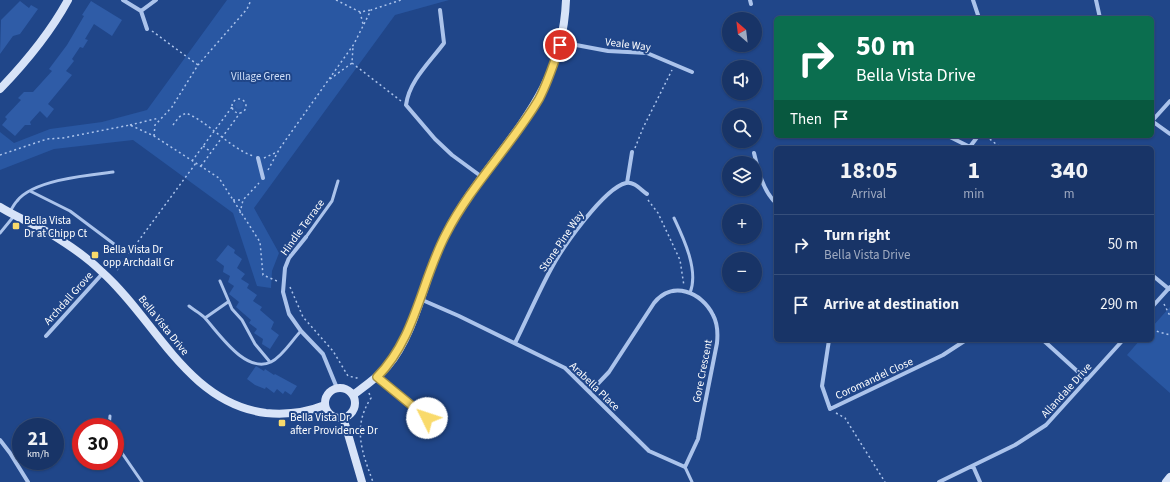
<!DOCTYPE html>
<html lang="en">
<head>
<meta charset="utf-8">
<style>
	:root { --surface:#183467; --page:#253f70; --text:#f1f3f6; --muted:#9faac0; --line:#364f7b }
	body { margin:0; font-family:"Source Sans 3",sans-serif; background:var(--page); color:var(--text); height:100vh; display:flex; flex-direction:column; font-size:15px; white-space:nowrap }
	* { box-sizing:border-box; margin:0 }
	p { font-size:13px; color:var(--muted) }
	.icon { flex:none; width:22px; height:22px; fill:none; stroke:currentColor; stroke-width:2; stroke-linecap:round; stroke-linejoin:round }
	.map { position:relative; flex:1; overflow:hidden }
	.details { position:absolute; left:774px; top:146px; width:380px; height:196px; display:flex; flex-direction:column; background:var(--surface); border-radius:6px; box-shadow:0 1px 3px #0004,0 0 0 1px var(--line) }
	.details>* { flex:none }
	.banner { position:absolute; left:774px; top:16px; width:380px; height:122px; border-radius:6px; box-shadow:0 1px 3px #0004,0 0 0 1px var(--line); background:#0b6e4f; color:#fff; overflow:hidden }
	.needle { width:26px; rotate:332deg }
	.buttons { position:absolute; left:722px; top:12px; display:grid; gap:8px }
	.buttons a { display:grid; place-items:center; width:40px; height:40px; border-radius:50%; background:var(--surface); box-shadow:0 1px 3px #0004,0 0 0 1px var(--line); font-size:20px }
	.speed { position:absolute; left:12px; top:418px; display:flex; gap:8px; font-size:20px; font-weight:700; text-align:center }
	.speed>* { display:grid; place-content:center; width:52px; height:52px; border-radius:50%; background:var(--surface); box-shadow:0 1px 3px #0004,0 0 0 1px var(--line); line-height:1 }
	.speed small { font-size:10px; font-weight:400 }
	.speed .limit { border:6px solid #d22; background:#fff; color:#111 }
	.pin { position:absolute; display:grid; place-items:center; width:34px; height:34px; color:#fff; margin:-17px; border:2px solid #fff; border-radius:50%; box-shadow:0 1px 4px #0007 }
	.me { position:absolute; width:44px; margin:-22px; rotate:311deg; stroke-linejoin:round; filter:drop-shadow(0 0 3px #0008) }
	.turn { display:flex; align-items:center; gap:14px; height:84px; padding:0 16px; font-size:18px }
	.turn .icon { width:52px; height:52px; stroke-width:2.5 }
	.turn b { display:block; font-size:28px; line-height:34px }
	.then { display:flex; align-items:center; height:38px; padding:0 16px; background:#0003; gap:8px; font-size:15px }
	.eta { display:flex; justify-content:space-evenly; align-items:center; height:68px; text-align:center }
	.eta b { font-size:24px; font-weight:700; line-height:28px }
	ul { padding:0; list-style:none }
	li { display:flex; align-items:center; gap:12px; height:60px; padding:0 16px; border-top:1px solid var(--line) }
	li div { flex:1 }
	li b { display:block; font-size:15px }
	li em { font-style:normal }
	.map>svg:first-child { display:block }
</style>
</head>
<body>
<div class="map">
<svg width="1170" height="482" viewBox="0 0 1170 482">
	<rect width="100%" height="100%" fill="#204689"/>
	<path fill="#2957a2" d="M227 0H449L395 15 254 208 279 253 272 271 271 288 257 286 233 213 133 140 54 149 0 170V132L14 143 50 129 102 122 147 110Z
		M1170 307V393L1127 355 1140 340H1152V327Z"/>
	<path fill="#2f5ca7" d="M20 1 29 8 31 5 38 9 20 34 13 36 0 54 1 20Z
		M91 1 122 20 112 36 94 24 85 39 88 40 83 48 80 47 72 59 74 61 66 71 72 75 48 104 54 109 47 118 40 111 30 122 31 125H25L15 136 2 125 7 119 5 117 21 100 18 98 24 92H33L52 71 49 69 67 45 84 16 82 15Z
		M235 105a4 4 0 1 1 8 0a4 4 0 1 1-8 0Z
		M228 245 235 250 234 253 242 259 237 268 245 274 241 279 249 284 247 288 257 295 253 301 262 307 260 310 274 322 271 329 279 335 270 349 262 344 263 339 254 333 257 329 249 323 251 320 236 307 239 302 229 294 234 286 228 282 230 276 223 272 224 266 216 260Z
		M256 366 264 371 265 369 274 375 275 374 297 386 291 395 285 391 283 394 277 389 274 393 266 387 265 389 255 385 247 379Z"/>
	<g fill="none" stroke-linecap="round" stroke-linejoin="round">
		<path stroke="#abc3eb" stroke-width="1.5" stroke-dasharray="2 3" stroke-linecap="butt" d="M336 0 360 12 371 10
			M360 12 363 24
			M152 31 198 65
			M352 63 401 101
			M330 79 352 63 353 46
			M232 106a7 7 0 1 1 14 0a7 7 0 1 1-14 0Z
			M130 125 159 118
			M173 125 179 117 186 113C210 123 228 147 253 156
			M154 136 155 125 172 107 198 65 247 9 251 0
			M986 136 1001 148
			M203 146 211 152
			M635 148 643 128 672 70
			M0 155 47 139 63 138 130 125 154 136 219 178 260 242 263 275 277 281
			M264 158 277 152
			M192 161 232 107
			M201 166 240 113
			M268 170 280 148 354 44 371 10 401 0
			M233 200H243
			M648 200 658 213 680 260 684 286
			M240 213 243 200 259 183
			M117 270 196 163
			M290 287 303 317 333 351 348 376 357 378 359 381
			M1164 304 1170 316
			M1152 330 1170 335
			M369 393 371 398C352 427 362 452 373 482
			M836 413 845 418 885 482"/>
		<path stroke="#abc3eb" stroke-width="3" d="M30 191 70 211 122 250
			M10 212C12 208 14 204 17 201 33 180 88 175 113 172
			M674 218C684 239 699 271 690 293
			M0 233 14 216
			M306 237 332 201 338 181
			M220 281 232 309 242 320 255 344 270 362
			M189 306C194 310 200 313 204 317 219 333 245 374 271 362 283 356 292 340 301 331
			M205 318 228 302
			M109 427 110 416
			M115 443 142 482
			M685 467 692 482"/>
		<path stroke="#abc3eb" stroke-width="4" d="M123 0 141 11 147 29
			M750 0 751 4
			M973 0 979 18
			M1096 0 1100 18
			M440 10 444 43C430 62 409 81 406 105L435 139 452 155 482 177
			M141 11 156 0
			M560 42 608 51 647 53 692 72
			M1152 121 1170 101
			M1152 121 1170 134
			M948 136 970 147
			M969 148 978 136
			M754 153C758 170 763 191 776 203
			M258 158 263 178
			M627 183 632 152
			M306 237 289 258 285 268 283 292 289 314 301 331 323 354 337 388
			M1152 275 1169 289
			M420 299 459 316 565 368 649 451 685 467 698 439 717 343C718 333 718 324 713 315 702 292 672 280 654 303L609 372 590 392
			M1152 307 1170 287
			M46 336 103 273
			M829 340 822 386 830 409 943 355 966 340
			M1043 340 1087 380
			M515 343C527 319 538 293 551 269 562 248 604 188 626 183 634 181 641 190 647 194
			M377 377 427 418 437 423
			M420 428 427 418
			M0 440 10 453 28 482
			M973 466 980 482
			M939 482 1015 445 1046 425 1123 340"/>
		<path stroke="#d7e3f8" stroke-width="8" d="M0 89C26 62 50 33 68 0
			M0 207C16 217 34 224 51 234 69 245 87 257 102 272 155 319 187 403 266 413 287 415 305 413 325 405
			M325 403a15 15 0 1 1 30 0a15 15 0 1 1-30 0Z
			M353 395C365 386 378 377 388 366 417 332 425 273 446 233 490 149 562 105 566 0
			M343 417 362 482
			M1166 482 1170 477"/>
	</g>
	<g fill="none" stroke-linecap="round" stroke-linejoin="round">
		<defs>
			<path id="route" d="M427 418 377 377C416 338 421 281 446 234 471 185 511 146 539 99 548 82 554 63 560 45"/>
		</defs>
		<use href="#route" stroke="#a28e46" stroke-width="10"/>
		<use href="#route" stroke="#f9da6b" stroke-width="7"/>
	</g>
	<g fill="#f9da6b" stroke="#204689" stroke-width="1.5">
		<rect x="12" y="222" width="8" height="8" rx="2"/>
		<rect x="91" y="251" width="8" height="8" rx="2"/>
		<rect x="278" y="419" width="8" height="8" rx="2"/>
	</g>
	<g text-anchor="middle" stroke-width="4" stroke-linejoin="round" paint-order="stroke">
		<g font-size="11" fill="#fff" stroke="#204689">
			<text transform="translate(628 44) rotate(7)" y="4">Veale Way</text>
			<text transform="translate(302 227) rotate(-54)" y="4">Hindle Terrace</text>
			<text transform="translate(561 241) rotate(-56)" y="4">Stone Pine Way</text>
			<text transform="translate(68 298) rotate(-48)" y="4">Archdall Grove</text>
			<text transform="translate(164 325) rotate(51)" y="4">Bella Vista Drive</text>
			<text transform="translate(702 371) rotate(-79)" y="4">Gore Crescent</text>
			<text transform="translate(874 378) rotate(-25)" y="4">Coromandel Close</text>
			<text transform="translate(595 386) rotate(44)" y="4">Arabella Place</text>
			<text transform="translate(1066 390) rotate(-48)" y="4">Allandale Drive</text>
		</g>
		<g font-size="11" fill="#d0dff8" stroke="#204689">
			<text x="261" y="80">Village Green</text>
		</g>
		<g font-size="11" fill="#fff" stroke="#204689" text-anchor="start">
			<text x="24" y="224">Bella Vista<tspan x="24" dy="13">Dr at Chipp Ct</tspan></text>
			<text x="103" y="253">Bella Vista Dr<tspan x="103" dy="13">opp Archdall Gr</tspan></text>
			<text x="290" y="421">Bella Vista Dr<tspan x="290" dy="13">after Providence Dr</tspan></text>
		</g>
	</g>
</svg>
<div class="buttons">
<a><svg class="needle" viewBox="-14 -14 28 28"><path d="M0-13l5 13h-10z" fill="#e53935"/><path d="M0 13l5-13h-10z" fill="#9faac0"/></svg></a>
<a><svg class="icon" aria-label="sound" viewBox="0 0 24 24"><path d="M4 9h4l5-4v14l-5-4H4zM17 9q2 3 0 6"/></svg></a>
<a><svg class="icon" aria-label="search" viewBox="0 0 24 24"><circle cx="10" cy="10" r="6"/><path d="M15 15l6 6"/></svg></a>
<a><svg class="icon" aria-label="layers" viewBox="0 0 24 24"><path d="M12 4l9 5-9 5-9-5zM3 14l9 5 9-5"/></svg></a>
<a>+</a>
<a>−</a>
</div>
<div class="speed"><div>21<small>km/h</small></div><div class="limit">30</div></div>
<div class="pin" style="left:560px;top:45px;background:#d93025"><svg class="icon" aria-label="arrive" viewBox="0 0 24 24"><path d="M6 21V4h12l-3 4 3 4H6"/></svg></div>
<svg class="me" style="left:427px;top:418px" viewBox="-20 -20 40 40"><circle r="19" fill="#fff"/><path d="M0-13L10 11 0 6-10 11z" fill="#f9da6b"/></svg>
<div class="banner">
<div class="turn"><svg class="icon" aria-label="right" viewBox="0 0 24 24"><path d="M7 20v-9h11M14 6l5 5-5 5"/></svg><div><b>50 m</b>Bella Vista Drive</div></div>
<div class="then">Then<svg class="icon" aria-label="arrive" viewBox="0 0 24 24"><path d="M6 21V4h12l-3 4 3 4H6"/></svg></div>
</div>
<section class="details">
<div class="eta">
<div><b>18:05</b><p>Arrival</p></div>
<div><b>1</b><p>min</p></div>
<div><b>340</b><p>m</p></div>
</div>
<ul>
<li><svg class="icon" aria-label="right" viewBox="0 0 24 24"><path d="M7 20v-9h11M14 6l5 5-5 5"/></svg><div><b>Turn right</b><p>Bella Vista Drive</p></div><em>50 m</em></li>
<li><svg class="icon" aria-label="arrive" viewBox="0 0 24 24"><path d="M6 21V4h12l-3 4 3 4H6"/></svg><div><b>Arrive at destination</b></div><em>290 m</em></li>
</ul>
</section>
</div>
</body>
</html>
